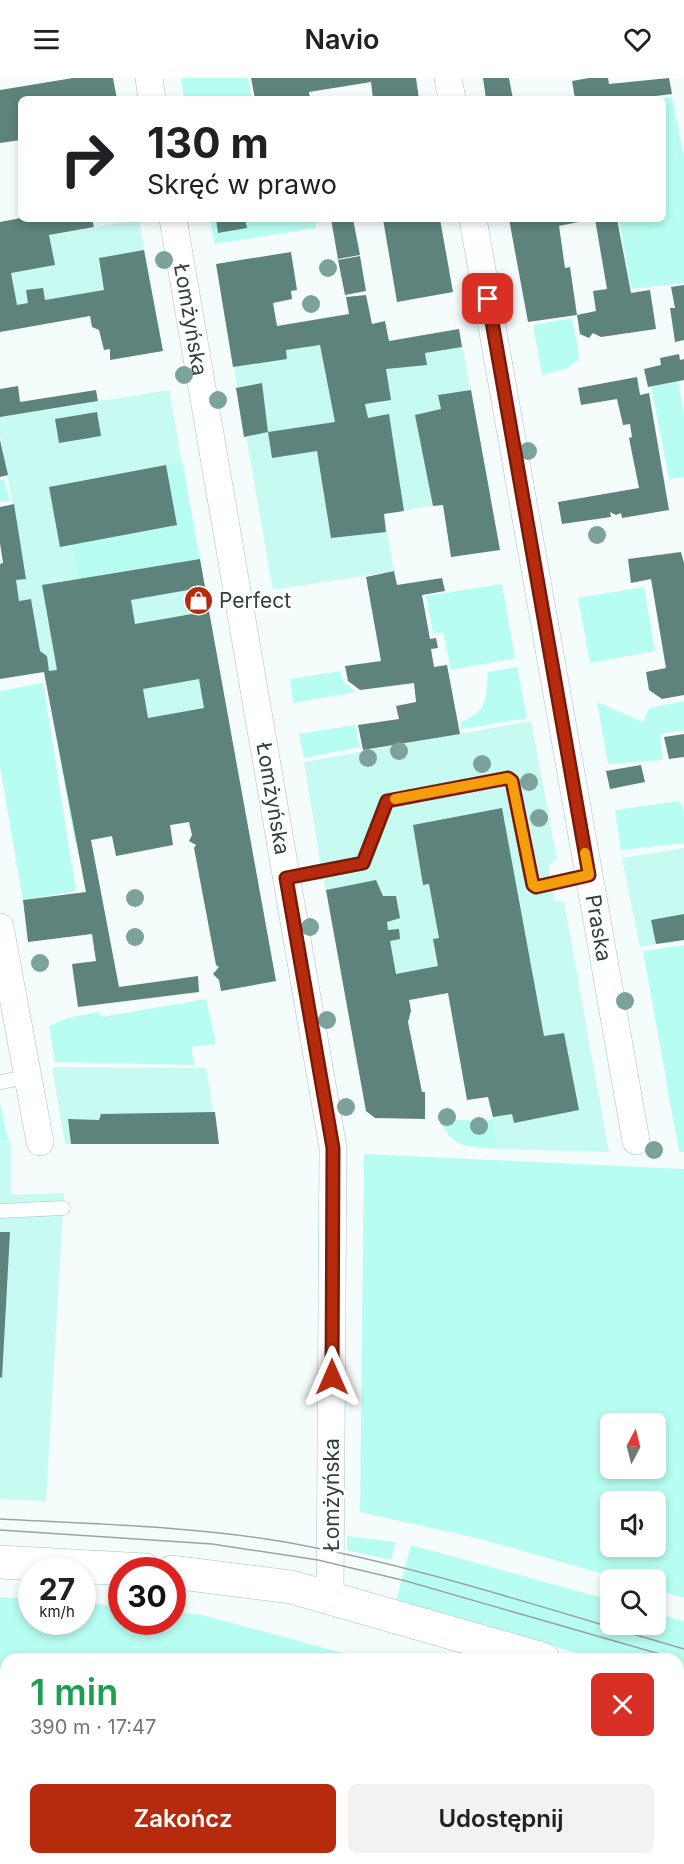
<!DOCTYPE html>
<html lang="pl">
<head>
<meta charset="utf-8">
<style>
	:root { --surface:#fff; --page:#f2f2f2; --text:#202124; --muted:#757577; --accent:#b62a0e }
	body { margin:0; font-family:Inter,sans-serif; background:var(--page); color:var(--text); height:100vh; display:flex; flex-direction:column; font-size:22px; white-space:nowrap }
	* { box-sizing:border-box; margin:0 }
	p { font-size:20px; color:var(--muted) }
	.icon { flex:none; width:33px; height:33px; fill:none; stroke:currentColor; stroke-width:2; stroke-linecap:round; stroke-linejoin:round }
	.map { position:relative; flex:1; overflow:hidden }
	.drawer { position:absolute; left:0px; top:1575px; width:684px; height:212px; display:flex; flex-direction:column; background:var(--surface); border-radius:18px 18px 0 0; box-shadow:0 3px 9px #0003 }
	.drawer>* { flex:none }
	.hud { position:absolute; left:18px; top:18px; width:648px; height:126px; border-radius:9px; box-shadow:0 3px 9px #0003; background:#fff; color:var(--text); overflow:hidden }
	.needle { width:39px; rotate:7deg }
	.fabs { position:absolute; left:600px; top:1335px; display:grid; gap:12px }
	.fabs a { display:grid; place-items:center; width:66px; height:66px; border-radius:9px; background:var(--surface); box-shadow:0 3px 9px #0003; font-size:30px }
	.speed { position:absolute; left:18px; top:1479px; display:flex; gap:12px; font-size:30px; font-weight:700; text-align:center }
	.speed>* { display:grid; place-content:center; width:78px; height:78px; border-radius:50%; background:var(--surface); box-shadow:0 3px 9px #0003; line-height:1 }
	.speed small { font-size:15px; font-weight:400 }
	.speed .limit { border:9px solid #d22; background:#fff; color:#111 }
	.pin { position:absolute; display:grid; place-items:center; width:51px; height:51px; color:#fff; margin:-26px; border-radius:12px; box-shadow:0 3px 9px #0006 }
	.me { position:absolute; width:66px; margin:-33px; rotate:0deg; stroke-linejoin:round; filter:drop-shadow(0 0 4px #0008) }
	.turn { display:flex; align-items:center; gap:21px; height:126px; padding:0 30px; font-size:27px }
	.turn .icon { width:78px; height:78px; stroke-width:2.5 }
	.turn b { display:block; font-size:42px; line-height:51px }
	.round { display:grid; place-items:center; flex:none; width:63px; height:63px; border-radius:9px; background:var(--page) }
	.overview { display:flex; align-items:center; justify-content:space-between; height:102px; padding:0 30px }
	h1 { font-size:36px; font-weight:600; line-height:45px; color:#1e9e55 }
	.primary-button { display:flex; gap:12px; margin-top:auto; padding:12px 30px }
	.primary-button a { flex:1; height:69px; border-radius:9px; background:var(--accent); color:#fff; font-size:24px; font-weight:600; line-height:69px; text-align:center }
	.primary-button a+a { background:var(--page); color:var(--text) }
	header { display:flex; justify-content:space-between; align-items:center; height:78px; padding:0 30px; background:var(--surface); font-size:27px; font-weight:600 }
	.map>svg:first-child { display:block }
</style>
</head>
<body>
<header><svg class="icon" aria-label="menu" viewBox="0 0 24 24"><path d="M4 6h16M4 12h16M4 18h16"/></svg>Navio<svg class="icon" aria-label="heart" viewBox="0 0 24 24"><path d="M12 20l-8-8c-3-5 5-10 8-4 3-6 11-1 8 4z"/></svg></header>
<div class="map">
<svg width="684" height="1786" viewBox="0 0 684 1786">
	<rect width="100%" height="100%" fill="#f5fdfc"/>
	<path fill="#c7fbf1" d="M139 142 154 226 0 254V165Z
		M459 251 491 418 384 436 394 493 273 512 228 256 355 269Z
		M169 312 245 734 75 765 44 594 49 593 47 578 40 573 31 521 19 523 16 502 26 501 0 356V339Z
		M531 643 557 781 548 787 555 823 564 824 609 1074 498 1071 469 911 409 922 330 829 322 794 304 684Z
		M684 770V862L640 869 622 780Z
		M52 989 206 990 219 1066H65Z
		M0 1064H11V1117L64 1115 46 1423 0 1421Z"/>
	<path fill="#b8fdf1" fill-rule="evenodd" d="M181 0H248L252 21H184Z
		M672 19 684 79V205L631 211 619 141H663V21H658Z
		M210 141H315L316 150 214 166Z
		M572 240 578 268V282L568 290 542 297 533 247Z
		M678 303 684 336V399L669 401 651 308Z
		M182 383 200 481 78 501 73 467 177 447 166 387Z
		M0 402H4L10 422 0 424Z
		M502 506 515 580 451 592 443 554 433 556 426 518Z
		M644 509 655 573 590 585 578 520Z
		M517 589 527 640 461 651V644C488 633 486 621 488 594Z
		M341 593 343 604 356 614 293 625 290 601Z
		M43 605 76 813 23 822 0 689V613Z
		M684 623V652L660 656 663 682 608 686 597 624 643 644 649 630Z
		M355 647 360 669 304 680 299 656Z
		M680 723 684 734V765L621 772 615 732Z
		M684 867V1074H679L643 873Z
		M206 921 216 966 191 969 195 987 55 984 49 948 68 940 99 934 102 939Z
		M0 1024 8 1063H0Z
		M439 1042H493L498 1071C465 1067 456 1073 439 1042Z
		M364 1076 684 1091V1520L656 1512V1502L621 1501 477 1460 360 1434ZM610 1346H656V1390H610ZM610 1424H656V1468H610Z
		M347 1458 396 1464 391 1482 347 1472Z
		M411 1467 610 1522V1546H656V1535L684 1543V1606L678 1604V1581H597L396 1523Z
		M0 1519 31 1521 32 1544H82L83 1524 121 1529 122 1544H172L173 1534 203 1537 365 1581H6V1780H678V1671L684 1673V1786H0Z"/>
	<path fill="#5d837c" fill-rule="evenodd" d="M73 0H113L117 21H21V62L0 65V12Z
		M251 0H416L419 21H373L371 4 309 14 310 21H255Z
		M483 0H509L513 21H486Z
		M589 0H608L609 6 669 0 672 16 631 21H575L572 3Z
		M21 140 92 141 94 149 49 157 55 187 11 195 17 227 28 225 26 212 43 210 45 222 104 212 99 180 144 172 163 273 110 282V271L104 272 99 252 92 249 90 238 0 254V144Z
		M216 141H245L247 150 218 155Z
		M331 141H353L360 177 338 181Z
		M383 141H440L453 214 397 224Z
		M509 141H593L559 148 565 190 570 189 577 237 528 244Z
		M595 141H617L631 215 650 212 656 251 601 259 593 255 589 260 580 256 577 237 596 233 593 213 607 211Z
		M291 174 297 212 291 213 292 221 273 225 277 248 349 236 346 219 366 217 372 246 385 243 389 263 459 251 462 269 425 275 427 287 386 291 391 322 365 326 368 340 389 336 404 433 384 436 386 454 331 460 317 373 272 380 268 354 335 344 320 267 286 272 287 281 233 289 216 186Z
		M360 178 366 213 345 217 338 182Z
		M684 207V262L675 264 670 230H675L671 209Z
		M679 276 680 282 684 281V302L648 309 644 291 661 287 660 280Z
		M637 299 640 317 649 315 669 432 622 440 621 435 616 437 610 434 611 439 562 446 558 424 639 410 629 360 632 359 630 346 623 347 617 321 581 327 578 310Z
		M262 305 268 354 244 359 236 310Z
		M18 308 20 324 96 312 98 323 0 339V311Z
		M471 312 500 472 451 479 443 427 433 428 415 337 441 331 438 317Z
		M97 334 101 358 59 365 55 341Z
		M0 362 8 397 0 399Z
		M166 387 177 447 60 469 49 409Z
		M14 426 26 501 16 502 19 523 31 521 40 573 47 578 49 593 57 592 42 507 200 481 205 509 131 522 135 546 209 533 276 903 221 913 219 902 213 896 219 889 216 887 194 770 196 767 189 763 192 757 189 744 170 747 173 767 116 778 112 758 91 762 119 909 198 898 199 914 78 929 72 886 96 883 92 856 28 864 23 822 86 814 44 594 0 601V486L3 485 0 465V429ZM199 601 204 630 148 640 143 611Z
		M681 474 684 485V617L662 621 649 612 646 594 666 590 651 501 631 505 628 481Z
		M394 493 397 507 442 500 445 513 422 517 430 561 436 560 438 570 431 571 434 589 447 587 460 656 363 672 358 647 399 641 396 628 416 624 414 605 360 612 348 603 345 588 381 583 366 499Z
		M684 656V679L669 681 664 659Z
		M641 687 645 704 610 711 606 693Z
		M502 730 544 958 564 955 579 1032 514 1045 512 1036 493 1039 488 1019 467 1022 448 915 409 922 411 933 408 944 422 1014H425V1041L375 1040 366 1033 326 812 376 802 383 818H396L400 840 387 844 388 852 399 851 400 861 390 863 396 896 438 888 433 861 439 860 429 806 423 807 413 747Z
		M684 836V862L656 866 651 842Z
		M215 1034 219 1066H71L68 1041 99 1042 101 1036Z
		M0 1154H10L2 1300 0 1299Z"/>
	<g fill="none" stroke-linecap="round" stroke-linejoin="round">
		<defs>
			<path id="lane" d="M286 800 363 785 387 723 508 700 512 703 533 807 536 809 589 797
				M0 1004 28 999
				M0 1133 63 1130"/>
			<g id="street">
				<path d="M149 0 152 21"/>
				<path d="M448 0 452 21"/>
				<path id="s1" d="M173 141 333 1070 330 1519"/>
				<path id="s2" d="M473 141 636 1063"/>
				<path d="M0 849 40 1064"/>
			</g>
			<path id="secondary" d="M0 1484 145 1492
				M172 1494 291 1509 543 1581
				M678 1620 684 1622"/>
		</defs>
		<use href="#lane" stroke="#9fc7bf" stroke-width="15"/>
		<use href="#street" stroke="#9fc7bf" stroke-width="28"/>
		<use href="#secondary" stroke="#9fc7bf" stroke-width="34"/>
		<use href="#lane" stroke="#fff" stroke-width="14"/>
		<use href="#street" stroke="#fff" stroke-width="27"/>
		<use href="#secondary" stroke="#fff" stroke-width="33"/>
		<path stroke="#99a5a3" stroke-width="1.5" d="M0 1441C95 1446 191 1448 285 1464 420 1488 552 1533 684 1571
			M0 1452 212 1466 318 1482 406 1503 677 1581"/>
	</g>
	<g fill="#7da29c">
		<circle cx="164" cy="182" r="9"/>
		<circle cx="328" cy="190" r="9"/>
		<circle cx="311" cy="226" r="9"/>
		<circle cx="184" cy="297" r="9"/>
		<circle cx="218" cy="322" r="9"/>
		<circle cx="528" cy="373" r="9"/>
		<circle cx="597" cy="457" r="9"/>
		<circle cx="399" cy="673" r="9"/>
		<circle cx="368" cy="680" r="9"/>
		<circle cx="482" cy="686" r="9"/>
		<circle cx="529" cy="704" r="9"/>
		<circle cx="539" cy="740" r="9"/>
		<circle cx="135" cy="820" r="9"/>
		<circle cx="310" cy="849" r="9"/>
		<circle cx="135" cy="859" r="9"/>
		<circle cx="40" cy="885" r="9"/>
		<circle cx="625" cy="923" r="9"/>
		<circle cx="327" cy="942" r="9"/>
		<circle cx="346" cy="1029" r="9"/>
		<circle cx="447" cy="1039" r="9"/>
		<circle cx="479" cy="1048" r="9"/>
		<circle cx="654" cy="1072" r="9"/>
	</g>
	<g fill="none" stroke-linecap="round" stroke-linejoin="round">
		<defs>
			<path id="route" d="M332 1299 333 1070 286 800 363 785 387 723 508 700 512 703 533 807 536 809 589 797 488 221"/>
		</defs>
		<use href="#route" stroke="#761b09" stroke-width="15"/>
		<use href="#route" stroke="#b62a0e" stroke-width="10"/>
		<path stroke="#f59e0b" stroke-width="10" d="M395 721 508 700 512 703 533 807 536 809 589 797 585 775"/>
	</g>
	<defs>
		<symbol id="shop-disc" viewBox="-11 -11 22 22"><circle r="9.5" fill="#b62a0e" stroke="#fff"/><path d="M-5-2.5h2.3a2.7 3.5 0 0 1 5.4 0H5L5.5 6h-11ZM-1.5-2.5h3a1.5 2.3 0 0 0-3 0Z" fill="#fff"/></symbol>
	</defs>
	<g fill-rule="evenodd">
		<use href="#shop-disc" x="182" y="506" width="33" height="33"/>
	</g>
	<g text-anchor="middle" stroke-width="6" stroke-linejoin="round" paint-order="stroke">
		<g font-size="21" fill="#30413e" stroke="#fff">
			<text dy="7" stroke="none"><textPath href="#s1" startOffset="102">Łomżyńska</textPath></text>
			<text dy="7" stroke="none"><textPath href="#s1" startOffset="588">Łomżyńska</textPath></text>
			<text dy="7" stroke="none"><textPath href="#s2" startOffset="720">Praska</textPath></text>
			<text transform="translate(332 1417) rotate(-90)" y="7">Łomżyńska</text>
		</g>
		<g font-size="21" fill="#30413e" stroke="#fff" text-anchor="start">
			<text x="219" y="530">Perfect</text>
		</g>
	</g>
</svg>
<div class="fabs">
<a><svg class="needle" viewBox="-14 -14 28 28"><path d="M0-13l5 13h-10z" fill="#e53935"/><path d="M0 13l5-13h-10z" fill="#757577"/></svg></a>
<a><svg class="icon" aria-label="sound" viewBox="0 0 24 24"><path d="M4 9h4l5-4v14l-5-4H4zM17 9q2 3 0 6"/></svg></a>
<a><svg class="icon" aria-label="search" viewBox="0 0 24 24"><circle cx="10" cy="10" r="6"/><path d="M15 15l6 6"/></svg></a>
</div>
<div class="speed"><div>27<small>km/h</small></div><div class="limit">30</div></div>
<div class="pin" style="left:488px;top:221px;background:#d93025"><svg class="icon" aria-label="arrive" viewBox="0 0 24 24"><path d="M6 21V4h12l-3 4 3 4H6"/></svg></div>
<svg class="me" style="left:332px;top:1299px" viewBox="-20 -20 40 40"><path d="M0-17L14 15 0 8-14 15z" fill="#b62a0e" stroke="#fff" stroke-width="4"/></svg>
<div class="hud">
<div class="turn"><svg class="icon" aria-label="right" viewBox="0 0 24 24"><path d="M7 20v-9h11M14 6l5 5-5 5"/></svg><div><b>130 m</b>Skręć w prawo</div></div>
</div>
<section class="drawer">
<div class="overview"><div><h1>1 min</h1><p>390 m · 17:47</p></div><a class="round" style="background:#d93025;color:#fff"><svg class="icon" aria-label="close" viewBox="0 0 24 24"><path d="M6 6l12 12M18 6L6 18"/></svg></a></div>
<div class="primary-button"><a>Zakończ</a><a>Udostępnij</a></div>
</section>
</div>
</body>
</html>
